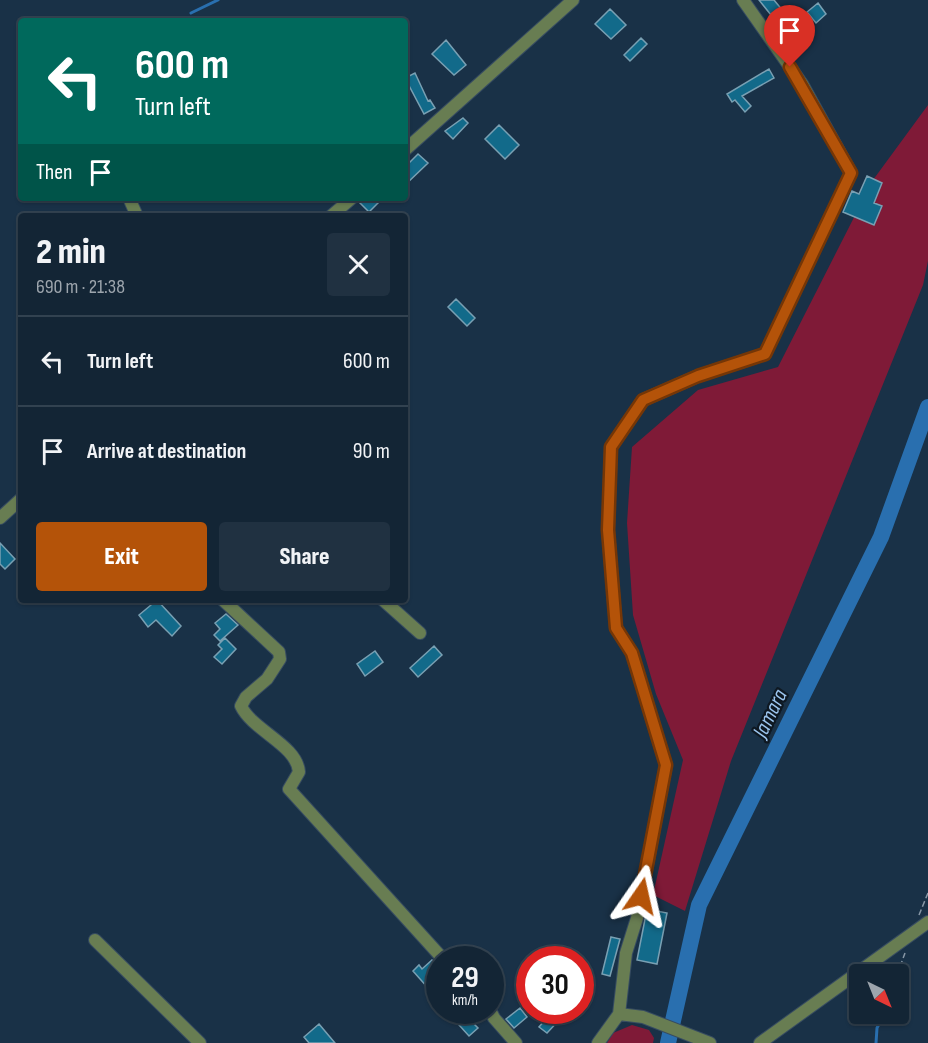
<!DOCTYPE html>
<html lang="en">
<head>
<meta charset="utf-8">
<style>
	:root { --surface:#132535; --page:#203141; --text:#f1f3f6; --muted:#9da5ad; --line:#324250; --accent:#b45309 }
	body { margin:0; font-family:"Sofia Sans Condensed",sans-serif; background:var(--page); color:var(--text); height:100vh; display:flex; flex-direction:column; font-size:22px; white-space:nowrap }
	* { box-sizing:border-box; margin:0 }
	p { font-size:20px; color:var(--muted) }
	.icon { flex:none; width:33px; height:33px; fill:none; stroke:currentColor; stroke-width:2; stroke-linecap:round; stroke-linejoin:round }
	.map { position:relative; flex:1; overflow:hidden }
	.side { position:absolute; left:18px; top:213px; width:390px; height:390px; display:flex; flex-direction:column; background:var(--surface); border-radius:6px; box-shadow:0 2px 4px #0004,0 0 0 2px var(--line) }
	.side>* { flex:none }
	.guide { position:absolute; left:18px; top:18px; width:390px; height:183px; border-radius:6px; box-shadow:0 2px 4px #0004,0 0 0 2px var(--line); background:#00695c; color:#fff; overflow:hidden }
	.needle { width:39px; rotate:137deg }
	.buttons { position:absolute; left:849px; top:964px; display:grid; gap:12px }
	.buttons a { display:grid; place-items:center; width:60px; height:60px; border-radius:6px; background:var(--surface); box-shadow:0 2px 4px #0004,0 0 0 2px var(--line); font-size:30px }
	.speed { position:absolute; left:426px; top:946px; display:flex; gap:12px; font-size:30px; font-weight:700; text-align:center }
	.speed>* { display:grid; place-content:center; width:78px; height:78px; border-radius:50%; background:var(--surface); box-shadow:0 2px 4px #0004,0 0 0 2px var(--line); line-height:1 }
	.speed small { font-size:15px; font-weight:400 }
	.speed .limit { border:9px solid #d22; background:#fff; color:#111 }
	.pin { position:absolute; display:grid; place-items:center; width:51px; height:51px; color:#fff; margin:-62px -26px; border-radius:50% 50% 50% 0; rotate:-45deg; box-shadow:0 0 6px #0007 }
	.pin .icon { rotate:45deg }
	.me { position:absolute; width:66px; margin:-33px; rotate:11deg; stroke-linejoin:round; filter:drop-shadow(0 0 4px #0008) }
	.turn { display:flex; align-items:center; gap:21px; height:126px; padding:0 18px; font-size:27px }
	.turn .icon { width:78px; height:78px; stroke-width:2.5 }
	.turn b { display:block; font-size:42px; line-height:51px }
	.then { display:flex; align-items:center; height:57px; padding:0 18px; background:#0003; gap:12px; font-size:22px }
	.round { display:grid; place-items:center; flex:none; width:63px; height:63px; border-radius:6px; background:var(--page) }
	.overview { display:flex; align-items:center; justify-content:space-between; height:102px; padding:0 18px }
	h1 { font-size:36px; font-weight:800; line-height:45px }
	.button { display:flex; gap:12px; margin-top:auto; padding:12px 18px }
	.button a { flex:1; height:69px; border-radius:6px; background:var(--accent); color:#fff; font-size:24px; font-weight:800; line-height:69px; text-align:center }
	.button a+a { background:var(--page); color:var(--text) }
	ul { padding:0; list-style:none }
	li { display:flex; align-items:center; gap:18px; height:90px; padding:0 18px; border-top:2px solid var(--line) }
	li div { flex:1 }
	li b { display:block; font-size:22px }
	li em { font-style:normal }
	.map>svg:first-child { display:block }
</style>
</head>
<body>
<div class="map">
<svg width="928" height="1043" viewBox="0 0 928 1043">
	<rect width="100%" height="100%" fill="#193147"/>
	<path fill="#7f1a37" d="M928 105V261L923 285 731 761 685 911 653 895 683 760 656 694 633 615 627 523 632 447 698 390 778 367 873 180Z
		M632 1025 649 1030 654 1038 653 1043H607L613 1033Z"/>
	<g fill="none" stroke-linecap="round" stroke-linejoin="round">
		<path stroke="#296faf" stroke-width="3" d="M191 13 218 0
			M876 1043 877 1028 883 1016"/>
		<path stroke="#296faf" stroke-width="16" d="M668 1043 699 905 881 537 928 407"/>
	</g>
	<path fill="#126a8a" stroke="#79a0b3" stroke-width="1.5" d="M759 0H774L793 23 783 30Z
		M818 3 826 14 816 23 807 12Z
		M610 9 626 25 611 39 595 24Z
		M641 38 647 44 630 61 624 55Z
		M446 40 466 65 454 75 432 54Z
		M769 69 774 78 742 96 751 106 745 112 735 100 732 102 727 94Z
		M415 73 428 101 430 100 435 108 424 114 405 78Z
		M463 118 468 123 453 139 445 131Z
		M499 125 519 145 505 159 485 139Z
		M418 154 428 163 405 185V167Z
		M867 176 882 183 874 203 882 206 874 225 843 212 852 191 859 194Z
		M360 198H383L369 212 359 202Z
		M456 299 475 318 467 326 448 307Z
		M0 543 15 559 5 569 0 564Z
		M157 600 181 626 172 636 156 620 148 627 139 615Z
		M226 614 238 625 220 641 214 635 220 629 215 623Z
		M225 638 236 649 222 664 214 657 222 649 218 645Z
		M434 646 442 655 418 677 410 668Z
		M375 651 383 662 365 676 357 664Z
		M647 909 667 913 657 964 637 960Z
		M611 937 620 939 610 976 602 974Z
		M432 960 440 967V977L428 988 413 971 419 965 422 969Z
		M520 1008 527 1017 514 1028 506 1019Z
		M454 1011H461L478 1028 469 1036 450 1015Z
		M553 1011 561 1018 547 1033 539 1027Z
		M319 1024 335 1043H309L304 1037Z"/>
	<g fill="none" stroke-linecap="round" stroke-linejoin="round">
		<defs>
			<path id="minor" d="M405 150 573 0
				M129 198 137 216
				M331 216 352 198
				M0 518 21 499
				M223 600 279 652 280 659 267 679 246 697 241 706C253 731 297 745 299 772L289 789 444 960
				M383 600 420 633
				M95 940 200 1043
				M490 1010 494 1018 516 1043
				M619 1014 643 1017 710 1043
				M598 1043 619 1014 626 953 637 918 666 765 632 653 616 628 608 530 611 447 643 400 698 376 765 354 851 173 802 84 743 0
				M760 1043 928 922"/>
		</defs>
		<use href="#minor" stroke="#374c61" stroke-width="14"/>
		<path stroke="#8797a6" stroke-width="1.5" stroke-dasharray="6 3" stroke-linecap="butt" d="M919 915 928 893
			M897 975 905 953
			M883 1016 884 1014"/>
		<use href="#minor" stroke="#687d52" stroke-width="12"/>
	</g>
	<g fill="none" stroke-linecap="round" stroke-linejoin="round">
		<defs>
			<path id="route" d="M641 896 666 765 632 653 616 628 608 530 611 447 643 400 698 376 765 354 851 173 790 67"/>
		</defs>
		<use href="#route" stroke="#753606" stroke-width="15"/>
		<use href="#route" stroke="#b45309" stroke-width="10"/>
	</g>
	<g text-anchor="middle" stroke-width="4.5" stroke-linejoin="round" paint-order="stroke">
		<g font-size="22" font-style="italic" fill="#9cc5ee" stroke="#0e1822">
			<text transform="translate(769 713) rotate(-64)" y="8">Jamara</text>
		</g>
	</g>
</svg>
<div class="buttons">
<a><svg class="needle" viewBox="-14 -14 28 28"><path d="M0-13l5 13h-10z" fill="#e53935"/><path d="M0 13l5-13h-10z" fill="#9da5ad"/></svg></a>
</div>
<div class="speed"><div>29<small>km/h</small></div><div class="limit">30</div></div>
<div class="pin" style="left:790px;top:67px;background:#d93025"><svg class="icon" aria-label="arrive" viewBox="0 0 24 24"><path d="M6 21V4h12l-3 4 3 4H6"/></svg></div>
<svg class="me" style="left:641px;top:896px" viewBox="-20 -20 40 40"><path d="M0-17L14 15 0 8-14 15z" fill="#b45309" stroke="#fff" stroke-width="4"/></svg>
<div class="guide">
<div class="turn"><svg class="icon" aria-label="left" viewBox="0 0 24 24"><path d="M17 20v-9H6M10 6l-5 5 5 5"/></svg><div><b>600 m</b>Turn left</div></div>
<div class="then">Then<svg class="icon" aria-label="arrive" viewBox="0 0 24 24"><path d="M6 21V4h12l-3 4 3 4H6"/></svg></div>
</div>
<section class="side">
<div class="overview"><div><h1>2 min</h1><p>690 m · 21:38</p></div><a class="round"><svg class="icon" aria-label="close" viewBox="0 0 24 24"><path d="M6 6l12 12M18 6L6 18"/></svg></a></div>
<ul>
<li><svg class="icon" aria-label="left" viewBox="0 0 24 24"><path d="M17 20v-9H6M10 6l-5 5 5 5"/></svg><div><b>Turn left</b></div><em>600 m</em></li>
<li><svg class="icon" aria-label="arrive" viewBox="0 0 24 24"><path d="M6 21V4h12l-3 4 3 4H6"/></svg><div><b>Arrive at destination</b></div><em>90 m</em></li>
</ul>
<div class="button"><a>Exit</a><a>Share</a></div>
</section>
</div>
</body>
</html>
